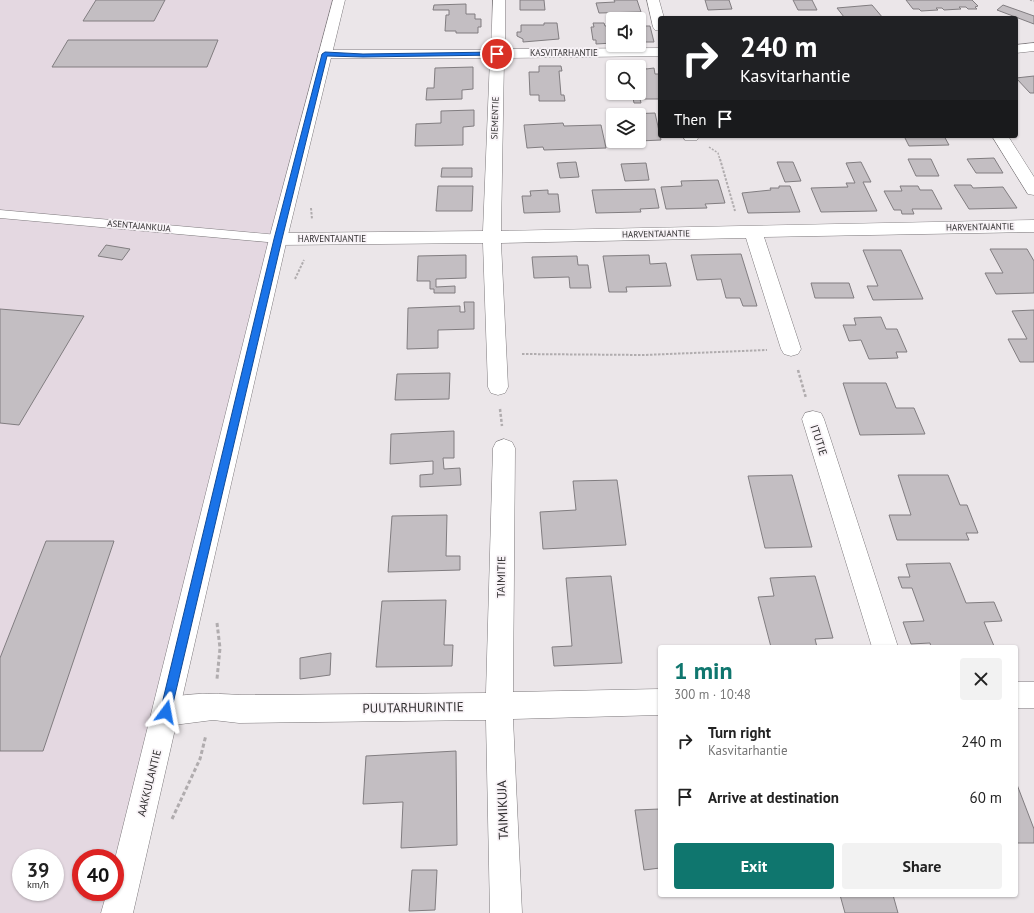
<!DOCTYPE html>
<html lang="en">
<head>
<meta charset="utf-8">
<style>
	:root { --surface:#fff; --page:#f2f2f2; --text:#222; --muted:#767676; --accent:#0f766e }
	body { margin:0; font-family:"PT Sans",sans-serif; background:var(--page); color:var(--text); height:100vh; display:flex; flex-direction:column; font-size:15px; white-space:nowrap }
	* { box-sizing:border-box; margin:0 }
	p { font-size:13px; color:var(--muted) }
	.icon { flex:none; width:22px; height:22px; fill:none; stroke:currentColor; stroke-width:2; stroke-linecap:round; stroke-linejoin:round }
	.map { position:relative; flex:1; overflow:hidden }
	.side { position:absolute; left:658px; top:645px; width:360px; height:252px; display:flex; flex-direction:column; background:var(--surface); border-radius:4px; box-shadow:0 1px 3px #0004 }
	.side>* { flex:none }
	.top-card { position:absolute; left:658px; top:16px; width:360px; height:122px; border-radius:4px; box-shadow:0 1px 3px #0004; background:#202124; color:#fff; overflow:hidden }
	.tools { position:absolute; left:606px; top:12px; display:grid; gap:8px }
	.tools a { display:grid; place-items:center; width:40px; height:40px; border-radius:4px; background:var(--surface); box-shadow:0 1px 3px #0004; font-size:20px }
	.speed { position:absolute; left:12px; top:849px; display:flex; gap:8px; font-size:20px; font-weight:700; text-align:center }
	.speed>* { display:grid; place-content:center; width:52px; height:52px; border-radius:50%; background:var(--surface); box-shadow:0 1px 3px #0004; line-height:1 }
	.speed small { font-size:10px; font-weight:400 }
	.speed .limit { border:6px solid #d22; background:#fff; color:#111 }
	.pin { position:absolute; display:grid; place-items:center; width:34px; height:34px; color:#fff; margin:-17px; border:2px solid #fff; border-radius:50%; box-shadow:0 1px 4px #0007 }
	.me { position:absolute; width:44px; margin:-22px; rotate:13deg; stroke-linejoin:round; filter:drop-shadow(0 0 3px #0008) }
	.turn { display:flex; align-items:center; gap:14px; height:84px; padding:0 16px; font-size:18px }
	.turn .icon { width:52px; height:52px; stroke-width:2.5 }
	.turn b { display:block; font-size:28px; line-height:34px }
	.then { display:flex; align-items:center; height:38px; padding:0 16px; background:#0003; gap:8px; font-size:15px }
	.round { display:grid; place-items:center; flex:none; width:42px; height:42px; border-radius:4px; background:var(--page) }
	.head { display:flex; align-items:center; justify-content:space-between; height:68px; padding:0 16px }
	h1 { font-size:24px; font-weight:700; line-height:30px; color:var(--accent) }
	.action { display:flex; gap:8px; margin-top:auto; padding:8px 16px }
	.action a { flex:1; height:46px; border-radius:4px; background:var(--accent); color:#fff; font-size:16px; font-weight:700; line-height:46px; text-align:center }
	.action a+a { background:var(--page); color:var(--text) }
	ul { padding:0; list-style:none }
	li { display:flex; align-items:center; gap:12px; height:56px; padding:0 16px }
	li div { flex:1 }
	li b { display:block; font-size:15px }
	li em { font-style:normal }
	.map>svg:first-child { display:block }
</style>
</head>
<body>
<div class="map">
<svg width="1034" height="913" viewBox="0 0 1034 913">
	<rect width="100%" height="100%" fill="#ebe6e9"/>
	<path fill="#e4d8e1" fill-rule="evenodd" d="M0 0H339L112 913H0ZM21 858H55V892H21ZM81 858H115V892H81Z"/>
	<path fill="#c3bec2" stroke="#817d80" d="M96 0H165L154 21H83Z
		M520 0H544L545 10H520Z
		M614 0H637L641 12 599 13 596 3 615 2Z
		M705 0H729L732 9 708 10Z
		M793 0H812L817 10H798Z
		M906 0H972L978 6 975 7 977 9H968L966 7H959L961 9 944 10 942 8H936L938 10 921 11 919 9H913Z
		M466 4V14H475V19H481V27H478V33H456V31H445L446 15H449V10H433L434 5Z
		M872 5 883 18 844 17 837 8Z
		M1003 5 1034 16V24L997 10Z
		M544 23H557L559 39 523 42V39L517 36V32H521V25H544Z
		M593 23H604L605 26H613V43L596 44V40H593L591 27H594Z
		M639 26H650L654 42H639Z
		M68 40H218L207 67H52Z
		M644 63 646 69 654 68 655 74H659L660 99H640L641 103H634L633 98 626 99 625 93H639V67H623L622 64Z
		M539 66H561L562 71H559L561 95H564L565 101H539V95H530L529 72H539Z
		M473 67V89L462 90V99L426 100 427 88H434L435 68Z
		M1034 76V93H1030L1016 78Z
		M474 110V126L463 127V145L415 146 416 124 441 123V111Z
		M655 113 661 140 639 141V115L629 114Z
		M563 123 564 126 601 125 606 148 544 150 543 147 527 148 524 125Z
		M904 136H944L949 145 909 146Z
		M994 158 1003 173H976L967 159Z
		M908 159H931L939 176H916Z
		M576 162 579 177 560 178 557 163Z
		M777 162H793L801 181 785 182Z
		M861 162 871 182H863L877 211 821 212 811 188 848 187 846 183H855L846 163Z
		M646 163 649 180 625 181 621 164Z
		M442 168H472V177H441Z
		M718 180 725 203 705 204 707 208 666 209 661 187 682 186 681 181Z
		M954 185H971L973 188 1003 187 1017 208 969 209Z
		M438 186H473L472 211H436Z
		M779 186H790L800 212 748 213 742 193 771 190 770 188H779Z
		M900 186H918L920 190H932L942 209H912L914 214H902L901 210H894L884 191H902Z
		M655 189 659 208 640 209 641 212 596 213 592 190Z
		M548 190V194H558L560 212 524 213 522 196H531L530 191Z
		M106 245 130 249 122 260 98 256Z
		M990 249H1027L1034 261V293L996 294 985 273H1003Z
		M863 250H901L923 299 873 300 867 286H878Z
		M741 254 757 306H743L740 298H726L721 279 697 280 691 255Z
		M466 255V278L436 279V287L455 286V293H434V289H430V281H417L418 256Z
		M649 255 650 264 666 263 671 286 626 287 627 292H609L603 256Z
		M577 256 578 265H588L591 288H570L569 277 534 278 532 257Z
		M811 283H849L854 298H815Z
		M464 302H474V329L438 330V348L407 349 408 308 460 306V312H465Z
		M0 309 84 316 19 425 0 423Z
		M1034 310V362H1020L1008 339H1027L1012 311Z
		M881 317 886 329H897L907 352H896L898 358 869 359 861 340 849 341 843 325H856L854 318Z
		M450 373 449 399 395 400 397 374Z
		M843 383H886L896 408H914L925 434 860 435Z
		M454 431V458H443L444 469 460 468 461 485 420 487V475L433 474V461L390 464 391 434Z
		M792 475 812 547 765 548 748 476Z
		M898 475H948L960 505H967L978 533H966L969 540H897L889 515H911Z
		M617 480 626 545 543 549 540 512 576 510 573 481Z
		M447 515 446 556H460V570L388 572 392 516Z
		M46 541H114L43 751H0V658Z
		M950 563 966 603 994 602 1002 621 984 622 994 646 931 647 930 643 911 644 903 622 924 621 912 588H902L898 577H910L906 564Z
		M611 576 622 663 554 666 552 647 572 646 566 578Z
		M815 576 833 638 815 639 817 647H771L758 597 774 596 770 578Z
		M446 600 444 645H453L452 666 376 667 382 601Z
		M331 653 330 675 300 679V658Z
		M456 751 457 845 401 848 403 802 363 804 366 756Z
		M1016 782 1034 829V843H1016Z
		M660 809V868L644 870 635 810Z
		M412 870H437L435 910 409 911Z
		M840 895H893L898 913H845Z"/>
	<g fill="none" stroke-linecap="round" stroke-linejoin="round">
		<defs>
			<path id="lane" d="M0 210 278 235 283 236 284 239 283 242 278 243 0 218Z"/>
			<path id="street" d="M493 0H505V49L660 48V56L504 58 501 231 1034 220V232L764 237 801 349 798 354 791 356 784 354 781 349 746 238 501 243 508 387 505 393 498 395 491 393 488 387 483 243 278 245 272 243 269 239 272 235 278 233 483 231 490 58H325L320 57 318 54 320 51 325 50H491Z
				M647 0H659L664 18H660V31L655 30 653 27Z
				M1034 43V51L1016 53V45Z
				M683 136H699L697 140H685Z
				M992 136H1008L1034 177V195L1028 194Z
				M813 411 821 413 824 419 898 647H872L802 419 805 413Z
				M504 439 512 442 515 448 513 692 660 689V715L513 719 522 913H490L486 720 239 723 213 720 166 726 156 722 152 712 156 702C181 692 213 693 239 695L486 693 493 448 496 442Z
				M1016 682H1034V708H1016Z"/>
			<path id="secondary" d="M333 0H345L287 239 133 913H101L107 892H115V859L269 239Z"/>
		</defs>
		<use href="#lane" stroke="#7d797c" stroke-width="1"/>
		<use href="#street" stroke="#7d797c" stroke-width="1"/>
		<use href="#secondary" stroke="#7d797c" stroke-width="1"/>
		<path stroke="#b0acae" stroke-width="1.5" stroke-dasharray="2 1.5" stroke-linecap="butt" d="M1030 0 1034 1
			M709 147 718 153 720 160"/>
		<path stroke="#b0acae" stroke-width="2" stroke-dasharray="2.5 1.5" stroke-linecap="butt" d="M720 159 735 211
			M311 208 312 219
			M295 279 304 260
			M522 354 644 355 767 350"/>
		<path stroke="#b0acae" stroke-width="2.5" stroke-dasharray="3 2" stroke-linecap="butt" d="M798 370 806 398
			M500 409 502 426"/>
		<path stroke="#b0acae" stroke-width="3" stroke-dasharray="4 2.5" stroke-linecap="butt" d="M217 623 220 648 217 679
			M172 819 200 759 206 735"/>
		<use href="#lane" fill="#fff" fill-rule="evenodd"/>
		<use href="#street" fill="#fff" fill-rule="evenodd"/>
		<use href="#secondary" fill="#fff" fill-rule="evenodd"/>
	</g>
	<path fill="#1a73e8" stroke="#114b97" d="M325 52 363 54 497 52 500 54 497 55 363 57 327 56 282 239 171 712 170 716 166 717 162 716 160 712 274 239 322 54Z"/>
	<g text-anchor="middle" stroke-width="3.5" stroke-linejoin="round" paint-order="stroke">
		<g font-size="9" fill="#2f2d2e" stroke="#f8f3f7">
			<text x="564" y="56">KASVITARHANTIE</text>
			<text transform="translate(495 118) rotate(-88)" y="3">SIEMENTIE</text>
			<text transform="translate(139 226) rotate(5)" y="3">ASENTAJANKUJA</text>
			<text transform="translate(980 227) rotate(-1)" y="3">HARVENTAJANTIE</text>
			<text transform="translate(656 234) rotate(-1)" y="3">HARVENTAJANTIE</text>
			<text x="332" y="242">HARVENTAJANTIE</text>
		</g>
		<g font-size="11" fill="#2f2d2e" stroke="#f8f3f7">
			<text transform="translate(819 440) rotate(72)" y="4">ITUTIE</text>
			<text transform="translate(501 577) rotate(-89)" y="4">TAIMITIE</text>
			<text transform="translate(149 783) rotate(-76)" y="4">AAKKULANTIE</text>
		</g>
		<g font-size="13" fill="#2f2d2e" stroke="#f8f3f7">
			<text transform="translate(413 707) rotate(-1)" y="5">PUUTARHURINTIE</text>
			<text transform="translate(502 810) rotate(-92)" y="5">TAIMIKUJA</text>
		</g>
	</g>
</svg>
<div class="tools">
<a><svg class="icon" aria-label="sound" viewBox="0 0 24 24"><path d="M4 9h4l5-4v14l-5-4H4zM17 9q2 3 0 6"/></svg></a>
<a><svg class="icon" aria-label="search" viewBox="0 0 24 24"><circle cx="10" cy="10" r="6"/><path d="M15 15l6 6"/></svg></a>
<a><svg class="icon" aria-label="layers" viewBox="0 0 24 24"><path d="M12 4l9 5-9 5-9-5zM3 14l9 5 9-5"/></svg></a>
</div>
<div class="speed"><div>39<small>km/h</small></div><div class="limit">40</div></div>
<div class="pin" style="left:497px;top:54px;background:#d93025"><svg class="icon" aria-label="arrive" viewBox="0 0 24 24"><path d="M6 21V4h12l-3 4 3 4H6"/></svg></div>
<svg class="me" style="left:166px;top:712px" viewBox="-20 -20 40 40"><path d="M0-17L14 15 0 8-14 15z" fill="#1a73e8" stroke="#fff" stroke-width="4"/></svg>
<div class="top-card">
<div class="turn"><svg class="icon" aria-label="right" viewBox="0 0 24 24"><path d="M7 20v-9h11M14 6l5 5-5 5"/></svg><div><b>240 m</b>Kasvitarhantie</div></div>
<div class="then">Then<svg class="icon" aria-label="arrive" viewBox="0 0 24 24"><path d="M6 21V4h12l-3 4 3 4H6"/></svg></div>
</div>
<section class="side">
<div class="head"><div><h1>1 min</h1><p>300 m · 10:48</p></div><a class="round"><svg class="icon" aria-label="close" viewBox="0 0 24 24"><path d="M6 6l12 12M18 6L6 18"/></svg></a></div>
<ul>
<li><svg class="icon" aria-label="right" viewBox="0 0 24 24"><path d="M7 20v-9h11M14 6l5 5-5 5"/></svg><div><b>Turn right</b><p>Kasvitarhantie</p></div><em>240 m</em></li>
<li><svg class="icon" aria-label="arrive" viewBox="0 0 24 24"><path d="M6 21V4h12l-3 4 3 4H6"/></svg><div><b>Arrive at destination</b></div><em>60 m</em></li>
</ul>
<div class="action"><a>Exit</a><a>Share</a></div>
</section>
</div>
</body>
</html>
